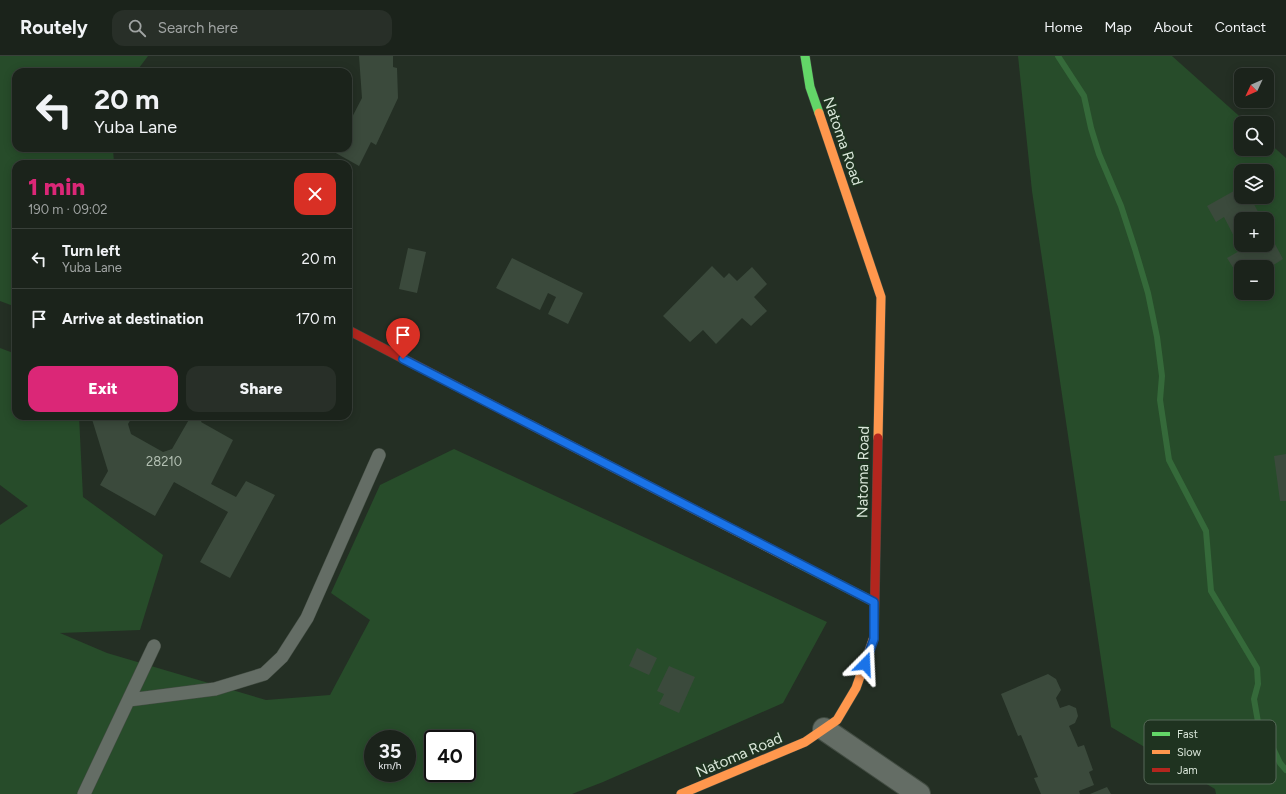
<!DOCTYPE html>
<html lang="en">
<head>
<meta charset="utf-8">
<style>
	:root { --surface:#1b231b; --page:#282f28; --text:#f1f3f6; --muted:#a0a4a3; --line:#39403a; --accent:#db2777 }
	body { margin:0; font-family:Figtree,sans-serif; background:var(--page); color:var(--text); height:100vh; display:flex; flex-direction:column; font-size:15px; white-space:nowrap }
	* { box-sizing:border-box; margin:0 }
	p { font-size:13px; color:var(--muted) }
	.icon { flex:none; width:22px; height:22px; fill:none; stroke:currentColor; stroke-width:2; stroke-linecap:round; stroke-linejoin:round }
	.map { position:relative; flex:1; overflow:hidden }
	.drawer { position:absolute; left:12px; top:104px; width:340px; height:260px; display:flex; flex-direction:column; background:var(--surface); border-radius:12px; box-shadow:0 2px 10px #0003,0 0 0 1px var(--line) }
	.drawer>* { flex:none }
	.guide { position:absolute; left:12px; top:12px; width:340px; height:84px; border-radius:12px; box-shadow:0 2px 10px #0003,0 0 0 1px var(--line); background:#1b231b; color:var(--text); overflow:hidden }
	.needle { width:26px; rotate:226deg }
	.tools { position:absolute; left:1234px; top:12px; display:grid; gap:8px }
	.tools a { display:grid; place-items:center; width:40px; height:40px; border-radius:8px; background:var(--surface); box-shadow:0 2px 10px #0003,0 0 0 1px var(--line); font-size:20px }
	.speed { position:absolute; left:364px; top:674px; display:flex; gap:8px; font-size:20px; font-weight:700; text-align:center }
	.speed>* { display:grid; place-content:center; width:52px; height:52px; border-radius:50%; background:var(--surface); box-shadow:0 2px 10px #0003,0 0 0 1px var(--line); line-height:1 }
	.speed small { font-size:10px; font-weight:400 }
	.speed .limit { border:2px solid #111; border-radius:6px; background:#fff; color:#111 }
	.pin { position:absolute; display:grid; place-items:center; width:34px; height:34px; color:#fff; margin:-41px -17px; border-radius:50% 50% 50% 0; rotate:-45deg; box-shadow:0 0 4px #0007 }
	.pin .icon { rotate:45deg }
	.me { position:absolute; width:44px; margin:-22px; rotate:21deg; stroke-linejoin:round; filter:drop-shadow(0 0 3px #0008) }
	.turn { display:flex; align-items:center; gap:14px; height:84px; padding:0 16px; font-size:18px }
	.turn .icon { width:52px; height:52px; stroke-width:2.5 }
	.turn b { display:block; font-size:28px; line-height:34px }
	.round { display:grid; place-items:center; flex:none; width:42px; height:42px; border-radius:12px; background:var(--page) }
	.head { display:flex; align-items:center; justify-content:space-between; height:68px; padding:0 16px }
	h1 { font-size:24px; font-weight:800; line-height:30px; color:var(--accent) }
	.primary-button { display:flex; gap:8px; margin-top:auto; padding:8px 16px }
	.primary-button a { flex:1; height:46px; border-radius:12px; background:var(--accent); color:#fff; font-size:16px; font-weight:800; line-height:46px; text-align:center }
	.primary-button a+a { background:var(--page); color:var(--text) }
	ul { padding:0; list-style:none }
	li { display:flex; align-items:center; gap:12px; height:60px; padding:0 16px; border-top:1px solid var(--line) }
	li div { flex:1 }
	li b { display:block; font-size:15px }
	li em { font-style:normal }
	header { display:flex; align-items:center; gap:24px; box-sizing:border-box; height:56px; padding:0 20px; background:var(--surface); border-bottom:1px solid var(--line) }
	header strong { font-size:19px }
	nav { display:flex; gap:22px; margin-inline-start:auto; font-size:14px }
	.search { width:280px; height:36px; background:var(--page); display:flex; align-items:center; gap:10px; box-sizing:border-box; padding:0 14px; border-radius:12px; color:var(--muted); font-size:15px }
	.map>svg:first-child { display:block }
</style>
</head>
<body>
<header>
<strong>Routely</strong>
<div class="search"><svg class="icon" aria-label="search" viewBox="0 0 24 24"><circle cx="10" cy="10" r="6"/><path d="M15 15l6 6"/></svg>Search here</div>
<nav><a>Home</a><a>Map</a><a>About</a><a>Contact</a></nav>
</header>
<div class="map">
<svg width="1286" height="738" viewBox="0 0 1286 738">
	<rect width="100%" height="100%" fill="#242f24"/>
	<path fill="#274c2a" fill-rule="evenodd" d="M0 0H148L136 16H16V92H113L114 108H16V251L0 245Z
		M1018 0H1172L1247 67H1241V93H1267V85L1286 102V738H1216L1215 733 1111 671 1032 135ZM1241 115H1267V141H1241ZM1241 163H1267V189H1241ZM1241 211H1267V237H1241Z
		M0 292 16 298V360H79L83 441 163 499 140 574 60 577 107 597 266 644 330 639 370 564 331 537 380 429 454 393 827 566 783 647 603 726 572 738H0V469L28 450 0 429ZM373 683H407V717H373ZM433 683H467V717H433Z"/>
	<g fill="none" stroke-linecap="round" stroke-linejoin="round">
		<path stroke="#356a3a" stroke-width="6" d="M1058 0 1084 40 1091 72 1099 98 1121 150 1135 193 1148 237 1157 281 1162 320 1160 344 1169 404 1206 475 1211 535 1257 612 1258 628 1254 643 1258 666 1264 673 1280 707 1286 714"/>
	</g>
	<path fill="#3b4a3c" d="M359 0H393V11L397 12 398 42 376 89 371 86 359 110 334 96 336 92H348V69L362 42Z
		M1241 131V141H1250L1262 163H1241V189H1267V173L1283 203 1267 213V211H1241V224L1227 202 1241 194 1224 161 1216 166 1207 150Z
		M408 192 426 196 417 237 399 233Z
		M512 202 583 237 568 268 548 258 556 241 548 237 540 254 496 232Z
		M712 210 724 222 729 217 737 225 752 211 767 228 754 241 767 255 751 270 742 262 716 288 703 274 690 286 663 260Z
		M91 360H133L128 368 131 378 163 396 172 393 191 360H204L201 366 233 384 211 428 236 441 246 425 275 439 230 522 200 506 228 456 174 426 155 460 100 429 108 415Z
		M1286 398V445H1280L1274 400Z
		M637 592 657 602 649 619 629 610Z
		M669 610 695 621 679 657 659 648 664 638 657 635Z
		M1048 618 1056 623 1061 634 1056 642 1060 652 1069 649 1076 652 1078 660 1075 667 1069 670 1078 691 1084 689 1093 714 1089 716 1094 729 1079 735 1080 738H1041L1034 722 1038 721 1021 679 1018 680 1001 638Z
		M1107 731 1111 738H1090Z"/>
	<g fill="none" stroke-linecap="round" stroke-linejoin="round">
		<defs>
			<path id="lane" d="M129 644 215 633 264 618 282 601 307 562 379 399
				M84 738 154 590"/>
			<path id="street" d="M824 673 919 738"/>
			<path id="fast" d="M805 0 810 31 819 57
				M794 505 874 546"/>
			<path id="slow" d="M819 57 881 241 878 382
				M531 369 794 505
				M681 738 805 686 837 664 856 632 874 581"/>
			<path id="jam" d="M348 274 531 369
				M874 581 878 382"/>
		</defs>
		<use href="#lane" stroke="#424c42" stroke-width="14"/>
		<use href="#street" stroke="#424c42" stroke-width="24"/>
		<use href="#fast" stroke="#424c42" stroke-width="10"/>
		<use href="#slow" stroke="#424c42" stroke-width="10"/>
		<use href="#jam" stroke="#424c42" stroke-width="10"/>
		<use href="#lane" stroke="#646d65" stroke-width="13"/>
		<use href="#street" stroke="#646d65" stroke-width="22"/>
		<use href="#fast" stroke="#63d668" stroke-width="9"/>
		<use href="#slow" stroke="#ff974d" stroke-width="9"/>
		<use href="#jam" stroke="#b3261e" stroke-width="9"/>
	</g>
	<g fill="none" stroke-linecap="round" stroke-linejoin="round">
		<defs>
			<path id="route" d="M403 303 874 546V583L865 608"/>
		</defs>
		<use href="#route" stroke="#114b97" stroke-width="10"/>
		<use href="#route" stroke="#1a73e8" stroke-width="7"/>
	</g>
	<g text-anchor="middle" stroke-width="4" stroke-linejoin="round" paint-order="stroke">
		<g font-size="13" fill="#b2bfb2">
			<text x="164" y="410">28210</text>
		</g>
		<g font-size="15" fill="#d9e6d9" stroke="#1f3320">
			<text transform="translate(843 85) rotate(71)" y="5">Natoma Road</text>
			<text transform="translate(863 416) rotate(-89)" y="5">Natoma Road</text>
			<text transform="translate(739 699) rotate(-23)" y="5">Natoma Road</text>
		</g>
	</g>
	<rect x="1144" y="664" width="132" height="64" rx="6" fill="#1f3320" stroke="#576958" stroke-width="1"/>
	<rect x="1152" y="676" width="18" height="4" fill="#63d668"/>
	<rect x="1152" y="694" width="18" height="4" fill="#ff974d"/>
	<rect x="1152" y="712" width="18" height="4" fill="#b3261e"/>
	<g font-size="11" fill="#d9e6d9">
		<text x="1177" y="682">Fast</text>
		<text x="1177" y="700">Slow</text>
		<text x="1177" y="718">Jam</text>
	</g>
</svg>
<div class="tools">
<a><svg class="needle" viewBox="-14 -14 28 28"><path d="M0-13l5 13h-10z" fill="#e53935"/><path d="M0 13l5-13h-10z" fill="#a0a4a3"/></svg></a>
<a><svg class="icon" aria-label="search" viewBox="0 0 24 24"><circle cx="10" cy="10" r="6"/><path d="M15 15l6 6"/></svg></a>
<a><svg class="icon" aria-label="layers" viewBox="0 0 24 24"><path d="M12 4l9 5-9 5-9-5zM3 14l9 5 9-5"/></svg></a>
<a>+</a>
<a>−</a>
</div>
<div class="speed"><div>35<small>km/h</small></div><div class="limit">40</div></div>
<div class="pin" style="left:403px;top:303px;background:#d93025"><svg class="icon" aria-label="arrive" viewBox="0 0 24 24"><path d="M6 21V4h12l-3 4 3 4H6"/></svg></div>
<svg class="me" style="left:865px;top:608px" viewBox="-20 -20 40 40"><path d="M0-17L14 15 0 8-14 15z" fill="#1a73e8" stroke="#fff" stroke-width="4"/></svg>
<div class="guide">
<div class="turn"><svg class="icon" aria-label="left" viewBox="0 0 24 24"><path d="M17 20v-9H6M10 6l-5 5 5 5"/></svg><div><b>20 m</b>Yuba Lane</div></div>
</div>
<section class="drawer">
<div class="head"><div><h1>1 min</h1><p>190 m · 09:02</p></div><a class="round" style="background:#d93025;color:#fff"><svg class="icon" aria-label="close" viewBox="0 0 24 24"><path d="M6 6l12 12M18 6L6 18"/></svg></a></div>
<ul>
<li><svg class="icon" aria-label="left" viewBox="0 0 24 24"><path d="M17 20v-9H6M10 6l-5 5 5 5"/></svg><div><b>Turn left</b><p>Yuba Lane</p></div><em>20 m</em></li>
<li><svg class="icon" aria-label="arrive" viewBox="0 0 24 24"><path d="M6 21V4h12l-3 4 3 4H6"/></svg><div><b>Arrive at destination</b></div><em>170 m</em></li>
</ul>
<div class="primary-button"><a>Exit</a><a>Share</a></div>
</section>
</div>
</body>
</html>
